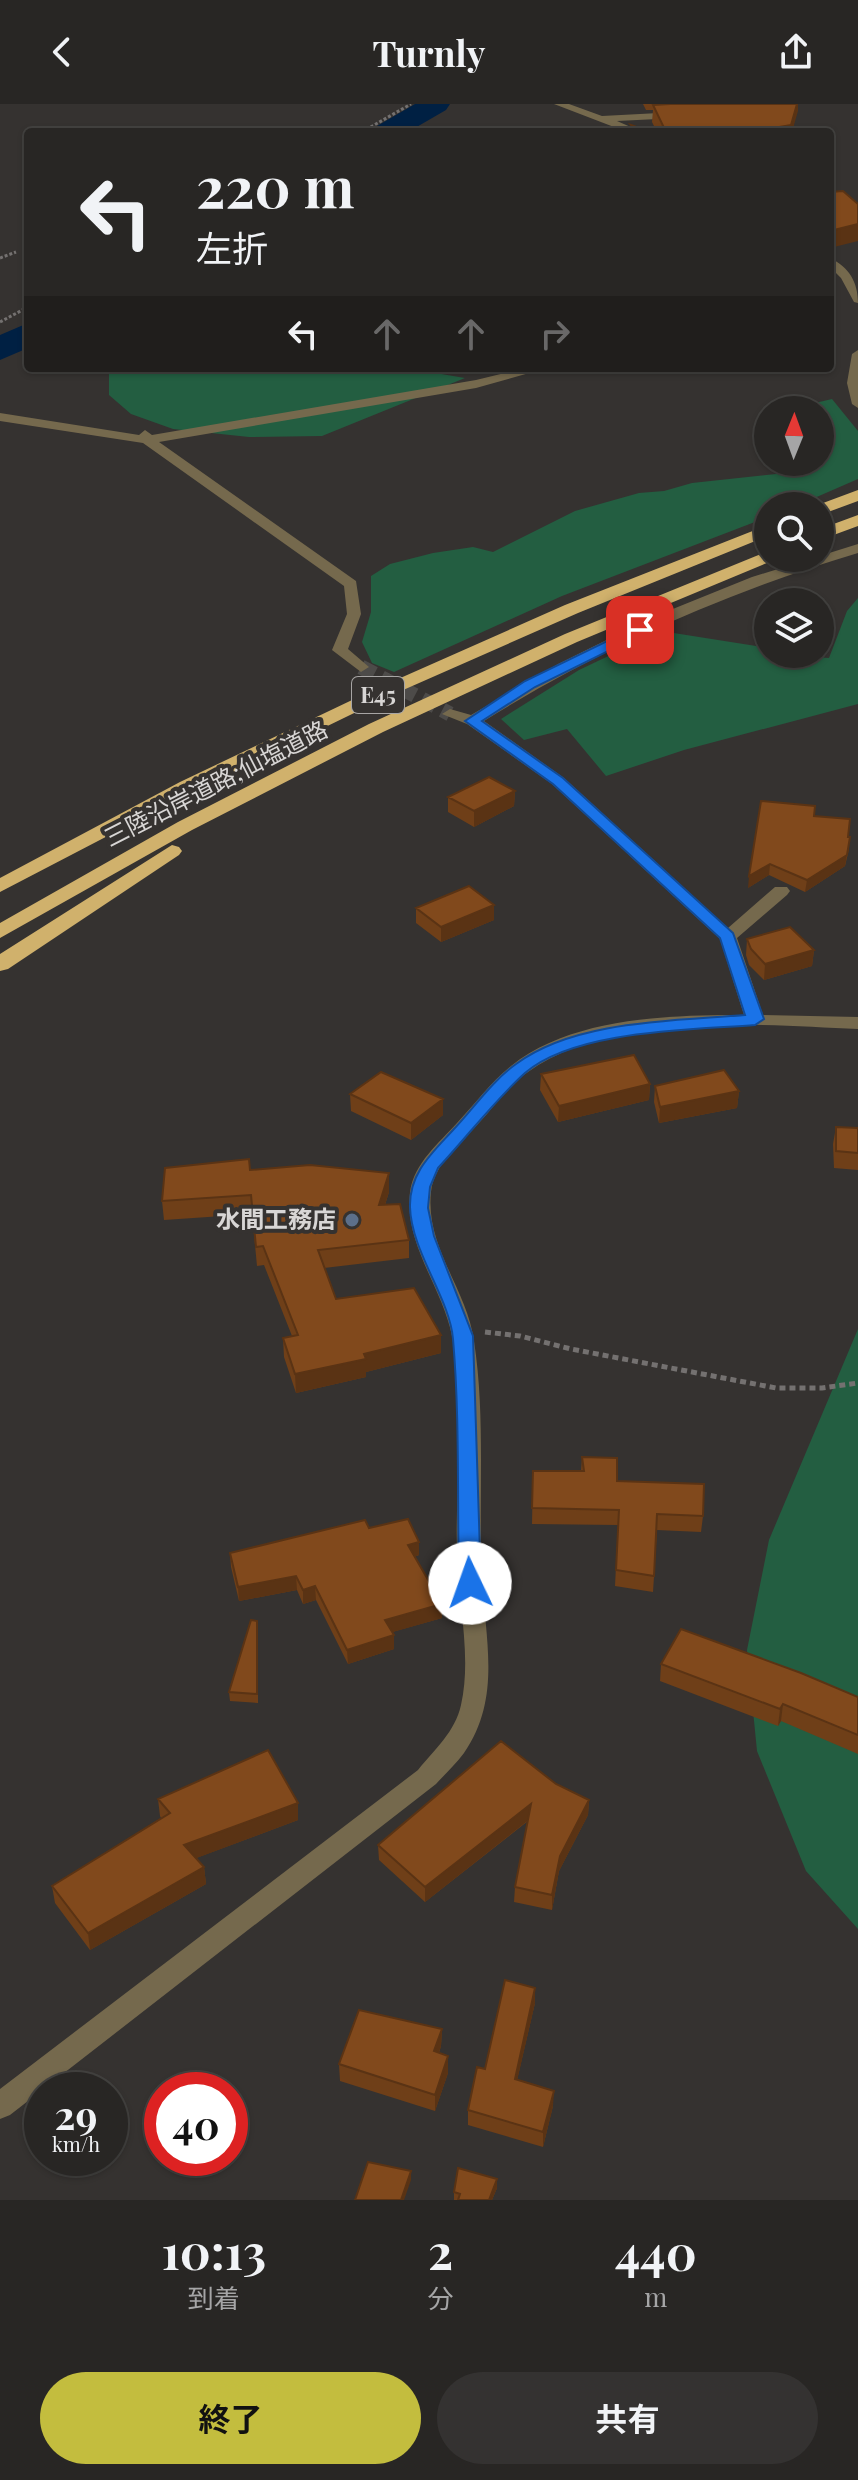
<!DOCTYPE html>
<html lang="ja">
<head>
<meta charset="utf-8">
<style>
	:root { --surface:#282624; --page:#343231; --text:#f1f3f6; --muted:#a5a5a6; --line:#444341; --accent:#c3bd3e }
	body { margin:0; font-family:"Playfair Display","Noto Sans JP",serif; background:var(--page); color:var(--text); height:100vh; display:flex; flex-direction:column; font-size:30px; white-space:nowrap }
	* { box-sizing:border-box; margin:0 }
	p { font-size:26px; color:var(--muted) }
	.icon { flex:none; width:44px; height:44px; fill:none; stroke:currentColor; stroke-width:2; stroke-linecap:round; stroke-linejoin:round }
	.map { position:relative; height:2096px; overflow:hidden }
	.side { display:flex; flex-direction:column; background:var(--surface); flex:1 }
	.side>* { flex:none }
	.hud { position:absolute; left:24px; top:24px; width:810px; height:244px; border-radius:8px; box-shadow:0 2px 6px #0004,0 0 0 2px var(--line); background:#282624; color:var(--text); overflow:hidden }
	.needle { width:52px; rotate:1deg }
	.fabs { position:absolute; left:754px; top:292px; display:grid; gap:16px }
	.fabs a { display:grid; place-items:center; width:80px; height:80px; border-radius:50%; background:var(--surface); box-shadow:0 2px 6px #0004,0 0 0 2px var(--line); font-size:40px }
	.speed { position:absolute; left:24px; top:1968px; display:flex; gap:16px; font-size:40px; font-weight:700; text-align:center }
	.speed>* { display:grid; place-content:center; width:104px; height:104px; border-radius:50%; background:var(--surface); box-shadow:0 2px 6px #0004,0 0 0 2px var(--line); line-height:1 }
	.speed small { font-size:20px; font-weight:400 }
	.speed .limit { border:12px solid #d22; background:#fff; color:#111 }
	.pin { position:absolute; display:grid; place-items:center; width:68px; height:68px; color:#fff; margin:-34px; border-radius:16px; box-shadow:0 4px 12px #0006 }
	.me { position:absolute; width:88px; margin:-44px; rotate:357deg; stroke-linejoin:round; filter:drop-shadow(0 0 6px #0008) }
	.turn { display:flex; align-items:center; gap:28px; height:168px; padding:0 40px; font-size:36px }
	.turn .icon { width:104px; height:104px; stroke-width:2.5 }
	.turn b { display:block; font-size:56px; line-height:68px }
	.lanes { display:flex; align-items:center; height:76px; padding:0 40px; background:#0003; justify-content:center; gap:40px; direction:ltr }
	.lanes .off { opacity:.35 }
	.eta { display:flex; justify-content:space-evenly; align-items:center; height:136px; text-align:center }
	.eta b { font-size:48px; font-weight:700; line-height:56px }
	.action { display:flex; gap:16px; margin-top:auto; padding:16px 40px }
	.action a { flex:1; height:92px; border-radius:48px; background:var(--accent); color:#111; font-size:32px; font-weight:700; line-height:92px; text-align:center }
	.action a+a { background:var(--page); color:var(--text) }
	header { display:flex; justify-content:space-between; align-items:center; height:104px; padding:0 40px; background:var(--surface); font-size:36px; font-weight:700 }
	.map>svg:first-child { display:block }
</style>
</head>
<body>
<header><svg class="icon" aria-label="back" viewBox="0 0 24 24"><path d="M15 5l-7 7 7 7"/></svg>Turnly<svg class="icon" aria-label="share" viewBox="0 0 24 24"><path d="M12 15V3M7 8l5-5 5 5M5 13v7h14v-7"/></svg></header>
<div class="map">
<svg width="858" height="2096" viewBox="0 0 858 2096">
	<rect width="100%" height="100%" fill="#353230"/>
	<path fill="#235e41" d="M109 264H406L465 274 322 332 249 333 173 325 131 310 109 291Z
		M832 295 858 327V375L796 402H768V413L562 492 394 568 372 559 362 538 371 508V472L390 460 433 449 473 443 493 448 575 407 639 389 664 387 692 379 785 369 771 358H820V306H802L815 299Z
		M858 494V600L684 646 606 672 567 625 524 636 501 615 579 566 661 527 768 544V550L829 554 847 507Z
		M858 1225V1825L806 1767 757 1647 747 1546 769 1436Z"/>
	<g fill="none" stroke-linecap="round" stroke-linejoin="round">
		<path fill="#002043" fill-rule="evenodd" d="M415 0H450L446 6 408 28H373L377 22Z
			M28 219V244L0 256V231Z"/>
		<path stroke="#4d4b49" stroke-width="15" stroke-dasharray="15 8" stroke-linecap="butt" d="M361 563 450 610"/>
		<path stroke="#747170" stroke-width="3" stroke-dasharray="3 2" stroke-linecap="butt" d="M362 28 411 0
			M0 154 16 148
			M0 218 28 203"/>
		<path stroke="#747170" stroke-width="5" stroke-dasharray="6 4" stroke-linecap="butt" d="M485 1228 520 1232 571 1245 776 1284H822L858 1279"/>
		<path fill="#75694d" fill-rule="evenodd" d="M554 0H569L602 12 678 8 683 11 678 14 617 17 642 28H627Z
			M830 154C849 163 858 178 858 199L854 198 841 174 830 163Z
			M858 246V304L852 300 847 279 852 250Z
			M526 264H547L476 284 159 338 356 477 361 510 348 545 369 563 361 568 332 546 347 510 344 482 143 339 0 317V309L139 331 145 326 152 331 476 276Z
			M858 440V449C725 489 601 544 484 617L564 674 728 824 775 783H787L790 787 787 791 737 834 763 911 858 913V925C757 921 614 907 528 968 508 981 494 1003 478 1020 460 1040 434 1060 431 1088 425 1143 467 1185 474 1237 486 1315 478 1395 482 1473 485 1535 502 1594 464 1649 456 1660 445 1670 436 1680L10 2011 0 2015V1985L418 1666C435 1645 455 1628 461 1601 472 1552 458 1499 457 1450 455 1378 465 1303 452 1232 442 1182 404 1141 410 1088 414 1059 439 1039 457 1019 475 1000 491 978 511 962 572 913 670 911 744 911L720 835 552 680 467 620 442 610 450 605 471 611 558 560 653 513 752 473Z"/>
		<path fill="#d0b16c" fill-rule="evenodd" d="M858 386V397L820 411V402H815Z
			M858 411V422L820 436V425Z
			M768 421V432L578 509 385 594 194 687 0 788V774L180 678 371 587 565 501Z
			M768 447V454L774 456 577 538 383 628 192 726 0 834V819L178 718 369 620 565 530Z
			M172 741 179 743 182 747 179 751 8 865 0 867V850Z"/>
	</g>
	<path fill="#6f3f18" d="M643 0H798L792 28H657L652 18 653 6H646Z
		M515 687 514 702 474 723 448 708V693Z
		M814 712 848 733 849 745 845 762 805 788 769 771 748 784Z
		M416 804 494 816 441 838 416 819Z
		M747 835 814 846 812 862 764 876 749 861 746 851Z
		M541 970 650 980 649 996 558 1018 540 986Z
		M655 982 739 987 737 1004 659 1019 654 998Z
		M350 990 443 1011 411 1036 351 1007Z
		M836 1023 858 1024V1066L834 1064 833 1040Z
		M250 1066 389 1069V1088L385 1101 409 1136V1154L324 1164 336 1195 441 1231V1249L366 1268V1273L296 1289 284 1253 283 1234 292 1232 264 1161 257 1162 252 1110 164 1116 162 1097Z
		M582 1353 617 1377 703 1412 701 1428 657 1426 653 1488 615 1482 618 1421 532 1420 533 1367H581Z
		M369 1424 419 1438V1451L414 1453 442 1514 392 1528 394 1531V1545L348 1560 316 1496 303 1500 297 1486 239 1497 231 1463 230 1449Z
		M258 1526V1599L230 1597 229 1588Z
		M661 1560 858 1593V1650L781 1617 778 1622 660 1577Z
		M556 1680 589 1696 588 1711 559 1767 552 1806 514 1798 515 1783 528 1717 425 1798 379 1756 378 1741Z
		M158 1695 298 1699V1716L196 1754 204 1763 206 1780 90 1846 55 1799 52 1782 161 1714 160 1712Z
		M535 1899 517 1976 553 2002 543 2043 468 2021V2006L485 1965Z
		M442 1925 441 1942 439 1949 448 1969 435 2007 340 1977 339 1960Z
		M497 2075V2084L492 2096H454V2088Z"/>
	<path fill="#5a3314" d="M797 0H798V7L792 28H751Z
		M858 120V137L830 144V127Z
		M515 687 514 702 474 723V707Z
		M850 733 845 762 805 788 807 776Z
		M770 760 769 771 748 784 749 772Z
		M494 801V816L441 838V823Z
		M814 846 812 862 764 876 765 860Z
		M650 980 649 996 558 1018 559 1002Z
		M739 987 737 1004 659 1019 660 1003Z
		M443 995V1011L411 1036V1019Z
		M389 1069V1088L379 1119V1101Z
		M441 1231V1249L366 1268V1273L296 1289 295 1270 364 1250Z
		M419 1438V1451L408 1455V1441Z
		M296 1472 297 1486 239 1497 238 1483Z
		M315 1482 316 1496 303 1500V1486Z
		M442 1500V1514L386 1530 385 1516Z
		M394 1531V1545L348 1560 347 1546Z
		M783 1600 781 1617 778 1622 780 1605Z
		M589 1696 588 1711 559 1767 552 1806V1791L560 1752Z
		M298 1699V1716L186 1758 184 1741Z
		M531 1700V1714L425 1798V1783Z
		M204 1763 206 1780 90 1846 88 1829Z
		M535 1884V1899L514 1990 515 1975Z
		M442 1925 441 1942 434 1964V1947Z
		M448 1952V1969L435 2007V1991Z
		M554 1987 553 2002 543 2043V2028Z
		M411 2067V2076L404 2096H401Z
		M497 2075V2084L492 2096H489Z"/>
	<path fill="#81491c" stroke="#5a3314" stroke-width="2" d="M670 0H797L791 21 751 28H666L653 1Z
		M631 21 650 28H637Z
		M843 87 858 100V120L830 127V88Z
		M489 673 515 687 474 707 448 693Z
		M761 697 815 702 814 712 850 715 848 733H850L847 751 807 776 770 760 749 772Z
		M469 782 494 801 441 823 416 804Z
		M790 823 814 846 765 860 751 845 747 835Z
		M634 951 650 980 559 1002 541 970Z
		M724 966 739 987 660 1003 655 982Z
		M381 968 443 995 411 1019 350 990Z
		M836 1023 858 1024V1049L836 1047Z
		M249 1055 250 1066 310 1061 389 1069 379 1101 400 1100 409 1136 318 1146 336 1195 414 1184 441 1231 364 1250 366 1255 295 1270 283 1234 298 1231 263 1142 256 1143 251 1091 162 1097 165 1064Z
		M582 1353 617 1354V1377L704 1380 703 1412 657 1410 654 1472 616 1466 619 1406 532 1404 533 1367H584Z
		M408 1415 419 1438 408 1441 442 1500 385 1516 394 1531 347 1546 315 1482 303 1486 296 1472 238 1483 230 1449 365 1416 369 1424Z
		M251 1516 257 1517V1590L229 1588Z
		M681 1525 801 1569 858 1593V1631L783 1600 780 1605 661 1560Z
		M501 1637 556 1680 589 1696 560 1752 552 1791 515 1783 531 1700 425 1783 378 1741Z
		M268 1646 298 1699 184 1741 204 1763 88 1829 52 1782 170 1709 158 1695Z
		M505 1876 535 1884 515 1975 554 1987 543 2028 468 2006 477 1963 485 1965Z
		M359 1906 442 1925 434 1947 448 1952 435 1991 339 1960Z
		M368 2058 411 2067 401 2096H355Z
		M458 2064 497 2075 489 2096H458L460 2090 454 2088Z"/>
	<path fill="#1a73e8" stroke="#114b97" stroke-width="2" d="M640 521 645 523V529L535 583 482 617 563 674 733 829 764 915 755 921C691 926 575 926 525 969 494 997 467 1033 438 1064L430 1083 428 1104 434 1132 473 1232 481 1479 478 1485 470 1487 462 1485 459 1479C457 1399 460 1315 453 1235 450 1195 411 1147 410 1103 409 1069 432 1049 453 1026 473 1005 492 977 516 960 575 916 675 917 745 911L720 834 553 680 465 617 525 577Z"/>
	<circle fill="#5c6f8a" stroke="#353230" stroke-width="3" cx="352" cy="1116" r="8"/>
	<g text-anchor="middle" stroke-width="8" stroke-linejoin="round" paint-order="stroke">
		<rect fill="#353230" stroke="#a7a5a4" stroke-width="2" x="352" y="573" width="52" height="36" rx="6"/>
		<g font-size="22" font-weight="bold" fill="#d8d6d5">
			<text x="378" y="599">E45</text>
		</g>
		<g font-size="24" fill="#d8d6d5" stroke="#353230">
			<text transform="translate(216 680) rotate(-27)" y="8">三陸沿岸道路;仙塩道路</text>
		</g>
		<g font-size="24" font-weight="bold" fill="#d8d6d5" stroke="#353230" text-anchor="end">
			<text x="336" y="1124">水間工務店</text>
		</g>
	</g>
</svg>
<div class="fabs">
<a><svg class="needle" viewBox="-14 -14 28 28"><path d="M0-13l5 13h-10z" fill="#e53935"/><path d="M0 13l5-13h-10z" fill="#a5a5a6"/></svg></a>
<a><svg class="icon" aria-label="search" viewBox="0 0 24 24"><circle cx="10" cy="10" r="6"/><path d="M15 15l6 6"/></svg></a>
<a><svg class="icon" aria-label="layers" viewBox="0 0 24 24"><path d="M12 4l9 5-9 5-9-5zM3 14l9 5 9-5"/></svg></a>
</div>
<div class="speed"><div>29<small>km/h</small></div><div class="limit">40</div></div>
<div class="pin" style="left:640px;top:526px;background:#d93025"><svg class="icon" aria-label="arrive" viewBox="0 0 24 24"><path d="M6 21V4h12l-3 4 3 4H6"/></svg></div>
<svg class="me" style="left:470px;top:1479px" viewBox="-20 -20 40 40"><circle r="19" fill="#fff"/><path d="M0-13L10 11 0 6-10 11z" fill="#1a73e8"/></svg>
<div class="hud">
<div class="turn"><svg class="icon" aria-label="left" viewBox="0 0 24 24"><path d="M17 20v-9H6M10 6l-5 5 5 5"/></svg><div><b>220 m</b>左折</div></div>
<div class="lanes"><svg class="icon" aria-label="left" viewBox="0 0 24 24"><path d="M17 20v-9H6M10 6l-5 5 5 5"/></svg><svg class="icon off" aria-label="ahead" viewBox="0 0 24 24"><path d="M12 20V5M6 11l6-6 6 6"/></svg><svg class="icon off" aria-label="ahead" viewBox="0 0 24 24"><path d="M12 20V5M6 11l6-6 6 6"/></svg><svg class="icon off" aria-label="right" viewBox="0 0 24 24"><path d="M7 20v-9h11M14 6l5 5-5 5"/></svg></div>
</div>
</div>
<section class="side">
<div class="eta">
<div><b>10:13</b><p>到着</p></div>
<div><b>2</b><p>分</p></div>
<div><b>440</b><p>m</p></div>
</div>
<div class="action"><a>終了</a><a>共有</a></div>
</section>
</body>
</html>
